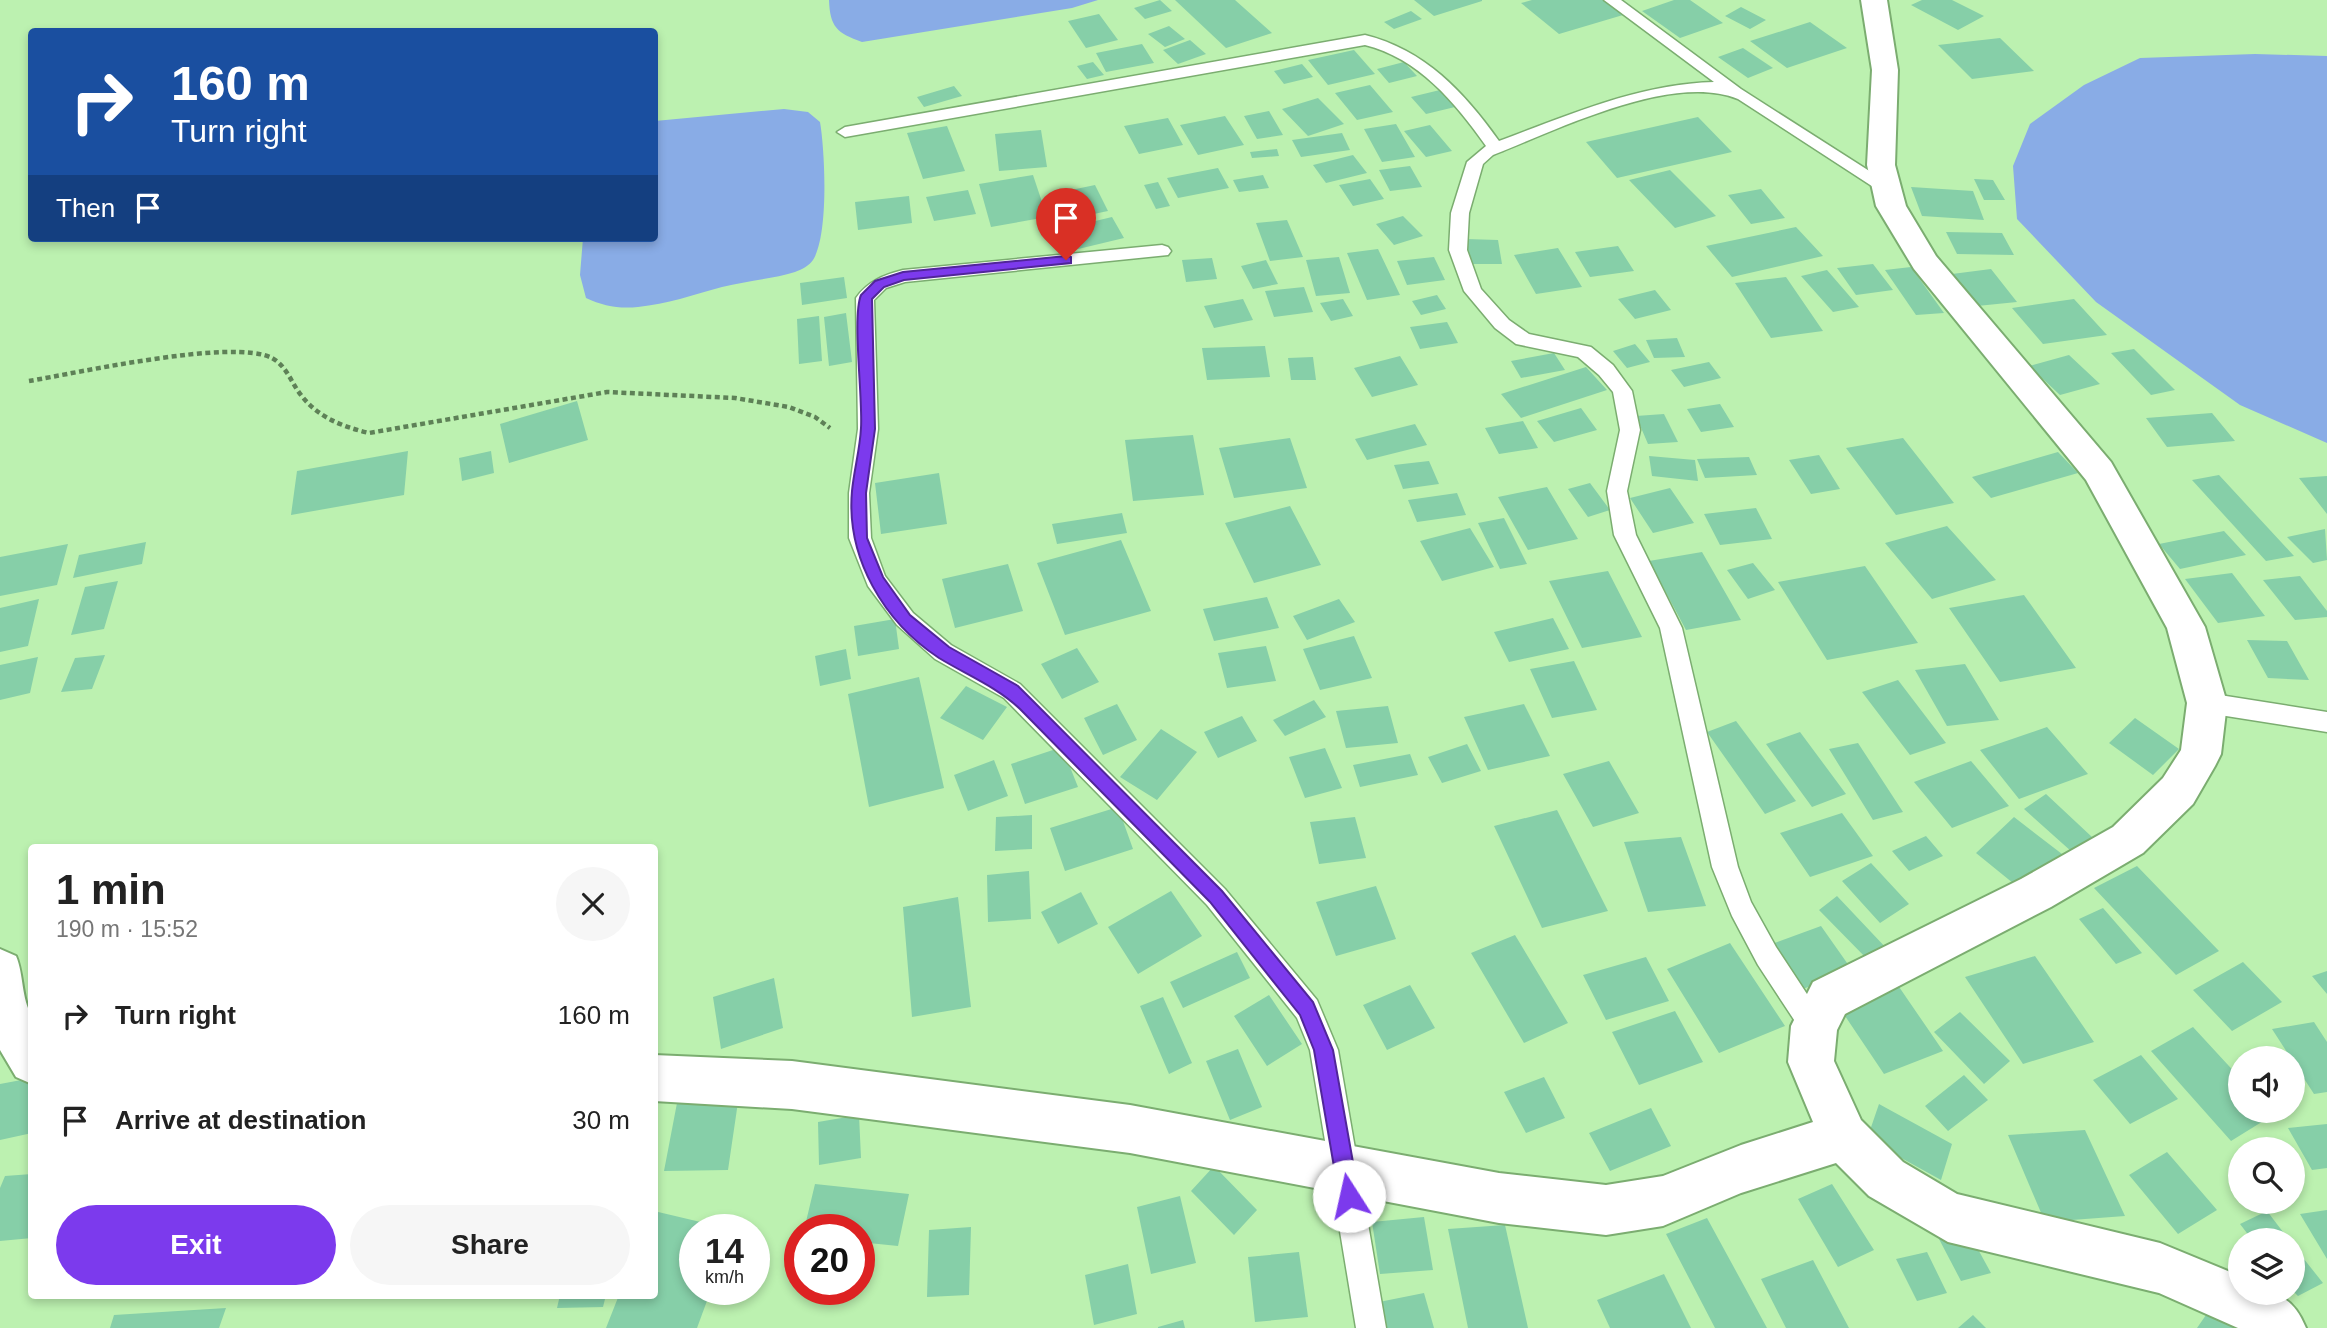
<!DOCTYPE html>
<html lang="en">
<head>
<meta charset="utf-8">
<style>
	:root { --surface:#fff; --page:#f6f6f6; --text:#222; --muted:#767676; --accent:#7c3aed }
	body { margin:0; font-family:Arial,sans-serif; background:var(--page); color:var(--text); height:100vh; display:flex; flex-direction:column; font-size:26px; white-space:nowrap }
	* { box-sizing:border-box; margin:0 }
	p { font-size:23px; color:var(--muted) }
	.icon { flex:none; width:38px; height:38px; fill:none; stroke:currentColor; stroke-width:2; stroke-linecap:round; stroke-linejoin:round }
	.map { position:relative; flex:1; overflow:hidden }
	.drawer { position:absolute; left:28px; top:844px; width:630px; height:455px; display:flex; flex-direction:column; background:var(--surface); border-radius:7px; box-shadow:0 4px 10px #0003 }
	.drawer>* { flex:none }
	.banner { position:absolute; left:28px; top:28px; width:630px; height:214px; border-radius:7px; box-shadow:0 4px 10px #0003; background:#1a4fa0; color:#fff; overflow:hidden }
	.buttons { position:absolute; left:2228px; top:1046px; display:grid; gap:14px }
	.buttons a { display:grid; place-items:center; width:77px; height:77px; border-radius:50%; background:var(--surface); box-shadow:0 4px 10px #0003; font-size:35px }
	.speed { position:absolute; left:679px; top:1214px; display:flex; gap:14px; font-size:35px; font-weight:700; text-align:center }
	.speed>* { display:grid; place-content:center; width:91px; height:91px; border-radius:50%; background:var(--surface); box-shadow:0 4px 10px #0003; line-height:1 }
	.speed small { font-size:18px; font-weight:400 }
	.speed .limit { border:10px solid #d22; background:#fff; color:#111 }
	.pin { position:absolute; display:grid; place-items:center; width:60px; height:60px; color:#fff; margin:-72px -30px; border-radius:50% 50% 50% 0; rotate:-45deg; box-shadow:0 0 7px #0007 }
	.pin .icon { rotate:45deg }
	.me { position:absolute; width:77px; margin:-38px; rotate:350deg; stroke-linejoin:round; filter:drop-shadow(0 0 5px #0008) }
	.turn { display:flex; align-items:center; gap:24px; height:147px; padding:0 28px; font-size:32px }
	.turn .icon { width:91px; height:91px; stroke-width:2.5 }
	.turn b { display:block; font-size:49px; line-height:60px }
	.then { display:flex; align-items:center; height:66px; padding:0 28px; background:#0003; gap:14px; font-size:26px }
	.round { display:grid; place-items:center; flex:none; width:74px; height:74px; border-radius:37px; background:var(--page) }
	.head { display:flex; align-items:center; justify-content:space-between; height:119px; padding:0 28px }
	h1 { font-size:42px; font-weight:700; line-height:52px }
	.cta { display:flex; gap:14px; margin-top:auto; padding:14px 28px }
	.cta a { flex:1; height:80px; border-radius:42px; background:var(--accent); color:#fff; font-size:28px; font-weight:700; line-height:80px; text-align:center }
	.cta a+a { background:var(--page); color:var(--text) }
	ul { padding:0; list-style:none }
	li { display:flex; align-items:center; gap:21px; height:105px; padding:0 28px }
	li div { flex:1 }
	li b { display:block; font-size:26px }
	li em { font-style:normal }
	.map>svg:first-child { display:block }
</style>
</head>
<body>
<div class="map">
<svg width="2327" height="1328" viewBox="0 0 2327 1328">
	<rect width="100%" height="100%" fill="#bcf1b0"/>
	<path fill="#89ace6" d="M829 0H1098L1072 8 862 42C837 33 830 27 829 0Z
		M2255 54 2327 56V443L2240 405 2096 302 2017 219 2013 166 2030 124 2084 85 2140 58Z
		M784 109 808 112 820 122C825 151 829 235 813 260 810 265 801 270 795 272 772 279 746 281 722 287 693 295 667 304 638 307 619 309 603 306 586 298L580 275 583 238H654L655 121Z"/>
	<path fill="#86cfa8" d="M1160 0 1172 11 1145 19 1134 8Z
		M1175 0H1235L1272 33 1226 48Z
		M1414 0H1482V1L1434 16Z
		M1532 0H1604L1623 15 1559 34 1521 3Z
		M1674 0H1690L1723 23 1680 38 1642 11Z
		M1922 0H1952L1984 16 1958 30 1911 5Z
		M1741 7 1766 20 1750 29 1725 16Z
		M1411 11 1422 19 1394 29 1384 22Z
		M1099 14 1118 40 1086 48 1068 21Z
		M1810 22 1847 48 1787 68 1750 41Z
		M1169 26 1185 39 1165 47 1148 34Z
		M2000 38 2034 71 1972 79 1938 45Z
		M1190 40 1206 54 1178 64 1163 50Z
		M1142 44 1154 63 1106 72 1096 53Z
		M1743 48 1773 68 1748 78 1718 57Z
		M1354 50 1375 74 1328 85 1308 60Z
		M1093 62 1104 75 1087 79 1077 66Z
		M1404 62 1417 76 1389 83 1377 69Z
		M1302 64 1313 77 1284 84 1274 71Z
		M1370 85 1393 112 1357 120 1335 93Z
		M954 86 962 96 924 107 917 97Z
		M1440 90 1455 107 1426 114 1411 97Z
		M1318 98 1344 124 1308 136 1282 109Z
		M1269 111 1283 135 1257 139 1244 116Z
		M1225 116 1244 145 1198 155 1180 125Z
		M1698 117 1732 152 1617 178 1586 142Z
		M1168 118 1183 145 1139 154 1124 126Z
		M1396 124 1415 157 1382 162 1364 129Z
		M1430 125 1452 151 1426 157 1404 131Z
		M947 126 965 171 923 179 907 133Z
		M1041 130 1047 167 999 171 995 134Z
		M1342 133 1350 150 1301 157 1292 140Z
		M1277 149 1279 156 1252 158 1250 152Z
		M1353 155 1367 173 1326 183 1313 165Z
		M1410 166 1422 187 1390 191 1379 170Z
		M1218 168 1229 188 1178 198 1167 178Z
		M1670 170 1716 216 1675 228 1629 180Z
		M1033 175 1047 217 991 227 979 184Z
		M1263 175 1269 188 1239 192 1233 180Z
		M1370 179 1384 199 1353 206 1339 185Z
		M1974 179 1993 180 2005 200H1984Z
		M1158 182 1170 206 1156 209 1144 185Z
		M1095 185 1108 211 1065 220 1052 194Z
		M1911 187 1973 191 1984 220 1922 216Z
		M1761 189 1785 218 1751 224 1728 195Z
		M968 190 976 214 934 221 926 197Z
		M909 196 912 223 858 230 855 202Z
		M1403 216 1423 236 1394 245 1376 224Z
		M1112 217 1124 238 1074 250 1062 229Z
		M1287 220 1303 257 1270 261 1256 223Z
		M1796 227 1823 256 1732 277 1706 246Z
		M1946 232 2002 233 2014 255 1957 254Z
		M1466 239 1498 240 1502 264H1471Z
		M1618 246 1634 271 1590 277 1575 252Z
		M1558 248 1582 287 1536 294 1514 255Z
		M1378 249 1400 295 1367 300 1347 253Z
		M1339 257 1350 293 1316 296 1306 260Z
		M1434 257 1445 280 1407 285 1397 261Z
		M1212 258 1217 279 1186 282 1182 260Z
		M1266 260 1278 284 1253 289 1241 266Z
		M1873 264 1893 290 1856 295 1837 268Z
		M1911 267 1944 313 1916 315 1885 270Z
		M1991 269 2017 302 1977 306 1952 274Z
		M1827 270 1859 307 1833 312 1801 276Z
		M844 277 847 298 802 305 800 283Z
		M1786 277 1823 331 1771 338 1735 283Z
		M1304 287 1313 312 1274 317 1265 291Z
		M1655 290 1671 310 1635 319 1618 299Z
		M1437 295 1446 309 1421 315 1412 301Z
		M1243 299 1253 320 1214 328 1204 306Z
		M1343 299 1353 316 1331 321 1320 303Z
		M2074 299 2107 335 2043 344 2012 308Z
		M846 313 852 362 829 366 824 317Z
		M819 316 822 361 799 364 797 319Z
		M1447 322 1458 343 1420 349 1410 327Z
		M1677 338 1685 357 1654 358 1646 340Z
		M1635 344 1650 362 1627 368 1613 351Z
		M1265 346 1270 377 1207 380 1202 348Z
		M2134 349 2175 390 2151 395 2111 353Z
		M1554 353 1565 370 1521 378 1511 361Z
		M2069 355 2100 384 2060 395 2029 366Z
		M1400 356 1418 385 1372 397 1354 368Z
		M1313 357 1316 380H1291L1288 358Z
		M1709 362 1721 378 1684 387 1671 370Z
		M1586 367 1607 390 1521 418 1501 394Z
		M577 401 588 440 509 463 500 424Z
		M1720 404 1734 427 1701 432 1687 409Z
		M1581 408 1597 430 1554 442 1537 421Z
		M2212 413 2235 441 2167 447 2146 418Z
		M1664 414 1678 442 1648 444 1636 416Z
		M1523 421 1538 448 1499 454 1485 428Z
		M1415 424 1427 445 1367 460 1355 439Z
		M1193 435 1204 495 1133 501 1125 440Z
		M1290 438 1307 488 1234 498 1219 448Z
		M1903 438 1954 503 1896 515 1846 448Z
		M408 451 404 495 291 515 297 471Z
		M491 451 494 473 462 481 459 458Z
		M2058 452 2078 473 1991 498 1972 477Z
		M1819 455 1840 489 1811 494 1789 460Z
		M1649 456 1695 460 1698 481 1652 476Z
		M1749 457 1757 475 1705 478 1697 459Z
		M1429 461 1439 484 1403 489 1394 465Z
		M939 473 947 524 881 534 875 483Z
		M2219 475 2294 556 2266 561 2192 480Z
		M2327 476V514L2299 478Z
		M1590 483 1610 510 1588 517 1568 489Z
		M1547 487 1578 539 1528 550 1498 497Z
		M1670 488 1694 523 1653 533 1630 498Z
		M1457 493 1466 515 1417 522 1408 500Z
		M1290 506 1321 565 1254 583 1225 523Z
		M1756 508 1772 539 1720 545 1704 514Z
		M1122 513 1127 533 1057 544 1052 524Z
		M1504 518 1527 564 1500 569 1478 523Z
		M1947 526 1996 580 1932 599 1885 543Z
		M1470 528 1494 567 1442 581 1420 541Z
		M2325 529 2327 560 2313 563 2287 537Z
		M2224 531 2246 555 2180 569 2159 544Z
		M1121 540 1151 611 1065 635 1037 563Z
		M146 542 142 564 73 578 79 555Z
		M68 544 57 585 0 596V557Z
		M1702 552 1741 620 1686 630 1649 561Z
		M1753 563 1775 590 1748 599 1727 570Z
		M1008 564 1023 611 955 628 942 579Z
		M1865 566 1918 643 1827 660 1778 582Z
		M1608 571 1642 637 1582 648 1549 581Z
		M2232 573 2265 616 2218 623 2185 579Z
		M2300 576 2327 611V617L2295 620 2263 580Z
		M118 581 104 629 71 635 85 587Z
		M2024 595 2076 668 2000 682 1949 608Z
		M1267 597 1279 628 1214 641 1203 609Z
		M39 599 28 646 0 652V608Z
		M1339 599 1355 622 1307 640 1293 616Z
		M1553 618 1569 649 1509 662 1494 632Z
		M895 619 899 649 858 656 854 626Z
		M1354 636 1372 678 1320 690 1303 649Z
		M2247 640 2287 641 2309 680 2268 678Z
		M1266 646 1276 681 1227 688 1218 653Z
		M1077 648 1099 682 1062 699 1041 664Z
		M846 649 851 679 820 686 815 656Z
		M105 655 92 689 61 692 75 658Z
		M38 657 30 693 0 700V665Z
		M1574 661 1597 710 1552 718 1530 669Z
		M1965 664 1999 720 1947 726 1915 670Z
		M919 677 944 788 869 807 848 694Z
		M1898 680 1946 743 1910 755 1862 692Z
		M966 686 1007 707 983 740 940 718Z
		M1314 700 1326 717 1285 736 1273 720Z
		M1117 704 1137 740 1103 755 1084 718Z
		M1524 704 1550 756 1488 770 1464 717Z
		M1388 706 1398 743 1346 748 1336 711Z
		M1242 716 1257 741 1218 758 1204 732Z
		M2135 718 2179 749 2153 775 2109 743Z
		M1736 721 1796 801 1765 814 1707 732Z
		M2047 727 2088 774 2019 799 1980 750Z
		M1161 729 1197 752 1157 800 1120 777Z
		M1800 732 1846 794 1812 807 1766 744Z
		M1858 743 1903 812 1873 820 1829 749Z
		M1467 744 1481 771 1442 783 1428 757Z
		M1062 747 1078 787 1025 804 1011 764Z
		M1325 748 1342 788 1305 798 1289 757Z
		M1410 754 1418 775 1360 787 1353 765Z
		M994 760 1008 796 968 811 954 775Z
		M1609 761 1639 813 1593 827 1563 774Z
		M1971 761 2009 806 1952 828 1914 782Z
		M2046 794 2092 837 2072 852 2024 809Z
		M1118 807 1133 849 1065 871 1050 828Z
		M1557 810 1608 911 1542 928 1494 826Z
		M1842 813 1873 856 1810 877 1780 833Z
		M1032 815V849L995 851 996 817Z
		M1355 817 1366 858 1319 864 1310 822Z
		M2014 817 2062 854 2024 892 1976 853Z
		M1926 836 1943 856 1909 871 1892 851Z
		M1681 837 1706 906 1648 912 1624 842Z
		M1871 863 1909 904 1880 923 1842 881Z
		M2137 866 2219 951 2176 975 2094 888Z
		M1029 871 1031 919 988 922 987 875Z
		M1376 886 1396 939 1336 956 1316 902Z
		M1171 891 1202 936 1138 974 1108 927Z
		M1081 892 1098 924 1058 944 1041 912Z
		M1837 896 1888 950 1870 962 1819 910Z
		M958 897 971 1007 912 1017 903 907Z
		M2103 908 2142 953 2116 964 2079 919Z
		M1821 926 1852 970 1803 989 1772 944Z
		M1515 935 1568 1023 1524 1043 1471 953Z
		M1730 943 1785 1026 1719 1053 1667 969Z
		M1237 952 1250 978 1183 1008 1170 982Z
		M2035 956 2094 1042 2023 1064 1965 977Z
		M1646 957 1669 1001 1606 1020 1583 975Z
		M2243 962 2282 1002 2232 1031 2193 990Z
		M2327 971V994L2312 976Z
		M774 978 783 1028 721 1049 713 997Z
		M1895 981 1943 1051 1884 1074 1837 1004Z
		M1410 985 1435 1028 1387 1050 1363 1005Z
		M1269 995 1302 1044 1267 1066 1234 1016Z
		M1163 997 1192 1063 1169 1074 1140 1006Z
		M1675 1011 1703 1062 1639 1085 1612 1032Z
		M1960 1012 2010 1061 1984 1084 1934 1032Z
		M2314 1022 2327 1042V1092L2314 1094 2272 1029Z
		M2193 1027 2240 1078V1111H2270L2273 1115 2231 1141 2151 1051Z
		M1238 1049 1262 1107 1230 1120 1206 1061Z
		M2141 1055 2178 1099 2130 1124 2093 1080Z
		M1964 1075 1988 1100 1948 1131 1925 1106Z
		M1544 1077 1565 1118 1526 1133 1504 1092Z
		M32 1078V1133L0 1140V1084Z
		M738 1102 728 1170 664 1171 677 1103Z
		M1879 1104 1952 1144 1941 1180 1867 1139Z
		M1651 1108 1671 1146 1610 1171 1589 1133Z
		M859 1115 861 1158 819 1165 818 1122Z
		M2327 1124V1168L2312 1170 2288 1128Z
		M2085 1130 2125 1216 2045 1222 2008 1135Z
		M2167 1152 2217 1210 2178 1234 2129 1175Z
		M1214 1166 1257 1210 1234 1235 1191 1191Z
		M32 1174V1238L0 1241V1188L5 1176Z
		M815 1184 909 1194 898 1246 859 1242V1230H804Z
		M1832 1184 1874 1250 1838 1267 1798 1199Z
		M1180 1196 1196 1263 1151 1274 1137 1207Z
		M2327 1210V1259L2300 1214Z
		M654 1211 730 1229 695 1230V1290H711L697 1328H606L619 1295H654Z
		M2267 1211 2290 1241H2253L2240 1224Z
		M1424 1217 1433 1270 1380 1274 1372 1222Z
		M1707 1218 1767 1328H1715L1666 1234Z
		M1505 1225 1528 1328H1468L1448 1229Z
		M971 1227 969 1295 927 1297 929 1230Z
		M1968 1231 1991 1273 1961 1281 1939 1239Z
		M2292 1244 2323 1283 2298 1296 2292 1290Z
		M1299 1252 1308 1317 1255 1322 1248 1257Z
		M1927 1252 1947 1293 1917 1301 1896 1259Z
		M1813 1260 1849 1328H1786L1761 1279Z
		M1128 1264 1137 1314 1094 1325 1085 1275Z
		M1664 1274 1691 1328H1610L1597 1300Z
		M1424 1293 1434 1328H1380L1374 1303Z
		M560 1295H606L603 1307 557 1308Z
		M2215 1302 2245 1328H2197Z
		M226 1308 219 1328H110L114 1315Z
		M1973 1315 1986 1328H1958Z
		M1183 1320 1185 1328H1158V1327Z"/>
	<g fill="none" stroke-linecap="round" stroke-linejoin="round">
		<defs>
			<path id="lane" d="M1604 0H1621L1741 89 1896 188 1893 192H1881L1738 99C1672 72 1557 130 1493 155L1483 164 1469 213 1467 250 1481 289 1509 320 1529 334 1591 347 1613 365 1632 391 1640 430 1627 491 1636 535 1682 628 1738 867 1751 902 1776 947 1828 1026 1824 1035 1814 1039 1804 1035 1758 965 1732 916 1712 867 1660 628 1614 535 1607 491 1620 430 1613 392 1599 375 1578 357 1516 344 1495 328 1464 291 1449 250 1451 213 1467 162 1486 146C1455 102 1418 58 1365 45L845 137 837 132 845 127 1365 35C1425 50 1464 92 1499 141 1569 115 1639 84 1714 82Z
				M1162 245 1168 247 1171 251 1168 255 905 282 886 288 874 300 878 429 869 493 871 538 885 576 913 613 951 645 1020 684 1225 889 1317 1000 1338 1050 1386 1328H1356L1310 1050 1297 1018 1207 905 1004 698 935 659 897 625 868 586 849 538V493L858 429 856 298C868 281 884 275 903 270Z
				M2207 693 2327 712V732L2207 713 2199 710 2195 703 2199 696Z"/>
			<path id="street" d="M1861 0H1887L1898 70 1895 165 1906 206 1936 256 2111 462 2205 627 2227 703 2221 754 2215 766 2193 804 2143 853 2051 907 1845 1014 1837 1030 1834 1061 1861 1120 1903 1162 1957 1194 2160 1243 2240 1276V1293C2275 1293 2291 1292 2306 1328H2238L2159 1293 1948 1242 1869 1196 1836 1163 1741 1193 1663 1226 1606 1235 1499 1223 1130 1153 792 1109 654 1101V1055L792 1061 1130 1105 1499 1173 1606 1185 1663 1176 1741 1145 1813 1122 1788 1062 1791 1026 1813 982 2021 879 2113 827 2163 778 2181 750 2187 703 2167 628 2086 480 1914 269 1876 206 1867 165 1872 70Z
				M0 949 16 956C24 975 21 998 32 1016V1084L16 1077 0 1050Z"/>
		</defs>
		<use href="#lane" stroke="#7bad70" stroke-width="3"/>
		<use href="#street" stroke="#7bad70" stroke-width="4"/>
		<path stroke="#5e8157" stroke-width="4.5" stroke-dasharray="5 3.5" stroke-linecap="butt" d="M29 381C77 373 233 338 272 358 285 365 290 379 298 391 315 416 340 426 369 433L607 392 735 398 789 407 815 417 830 428"/>
		<use href="#lane" fill="#fff" fill-rule="evenodd"/>
		<use href="#street" fill="#fff" fill-rule="evenodd"/>
	</g>
	<path fill="#7c3aed" stroke="#51269a" stroke-width="2" d="M1066 256 1071 257V263L904 280 884 287 872 299 875 429 866 493 867 538 883 577 910 615 949 647 1018 686 1032 700 1222 891 1313 1002 1333 1050 1359 1196 1356 1203 1349 1206 1342 1203 1339 1196 1314 1050 1300 1015 1210 902 1020 709C997 687 967 675 939 658 884 622 846 558 852 491 854 470 860 449 861 428 863 398 852 317 861 295L875 281 903 272Z"/>
</svg>
<div class="buttons">
<a><svg class="icon" aria-label="sound" viewBox="0 0 24 24"><path d="M4 9h4l5-4v14l-5-4H4zM17 9q2 3 0 6"/></svg></a>
<a><svg class="icon" aria-label="search" viewBox="0 0 24 24"><circle cx="10" cy="10" r="6"/><path d="M15 15l6 6"/></svg></a>
<a><svg class="icon" aria-label="layers" viewBox="0 0 24 24"><path d="M12 4l9 5-9 5-9-5zM3 14l9 5 9-5"/></svg></a>
</div>
<div class="speed"><div>14<small>km/h</small></div><div class="limit">20</div></div>
<div class="pin" style="left:1066px;top:260px;background:#d93025"><svg class="icon" aria-label="arrive" viewBox="0 0 24 24"><path d="M6 21V4h12l-3 4 3 4H6"/></svg></div>
<svg class="me" style="left:1349px;top:1196px" viewBox="-20 -20 40 40"><circle r="19" fill="#fff"/><path d="M0-13L10 11 0 6-10 11z" fill="#7c3aed"/></svg>
<div class="banner">
<div class="turn"><svg class="icon" aria-label="right" viewBox="0 0 24 24"><path d="M7 20v-9h11M14 6l5 5-5 5"/></svg><div><b>160 m</b>Turn right</div></div>
<div class="then">Then<svg class="icon" aria-label="arrive" viewBox="0 0 24 24"><path d="M6 21V4h12l-3 4 3 4H6"/></svg></div>
</div>
<section class="drawer">
<div class="head"><div><h1>1 min</h1><p>190 m · 15:52</p></div><a class="round"><svg class="icon" aria-label="close" viewBox="0 0 24 24"><path d="M6 6l12 12M18 6L6 18"/></svg></a></div>
<ul>
<li><svg class="icon" aria-label="right" viewBox="0 0 24 24"><path d="M7 20v-9h11M14 6l5 5-5 5"/></svg><div><b>Turn right</b></div><em>160 m</em></li>
<li><svg class="icon" aria-label="arrive" viewBox="0 0 24 24"><path d="M6 21V4h12l-3 4 3 4H6"/></svg><div><b>Arrive at destination</b></div><em>30 m</em></li>
</ul>
<div class="cta"><a>Exit</a><a>Share</a></div>
</section>
</div>
</body>
</html>
